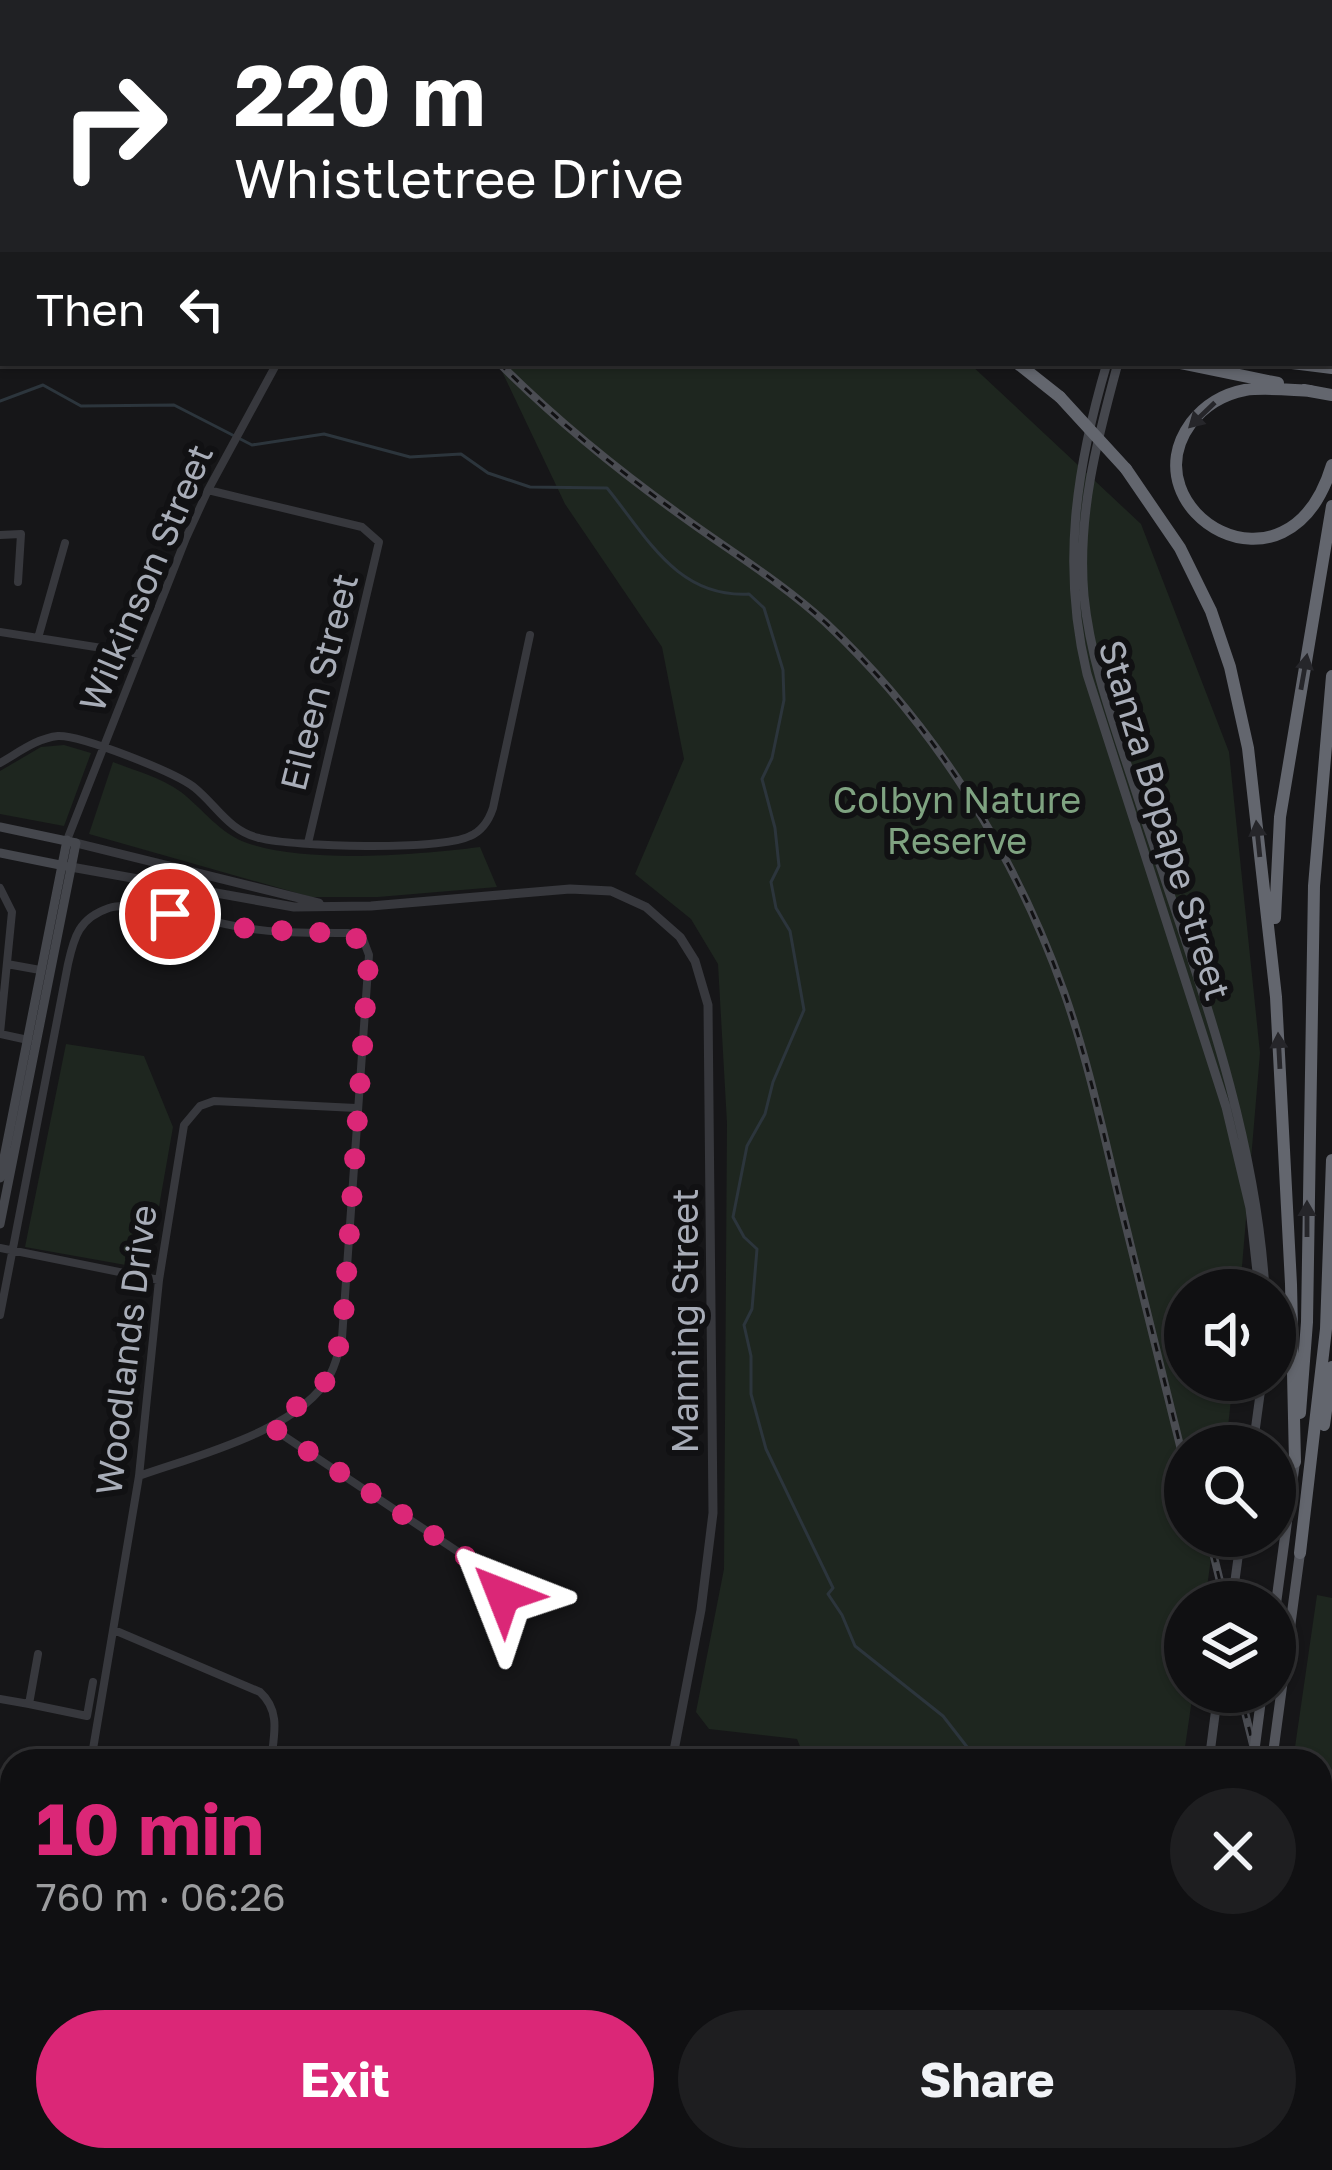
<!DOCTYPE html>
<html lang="en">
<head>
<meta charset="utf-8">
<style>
	:root { --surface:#101012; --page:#1e1e20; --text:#f1f3f6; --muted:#9c9d9f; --line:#303032; --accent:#db2777 }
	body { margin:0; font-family:"Golos Text",sans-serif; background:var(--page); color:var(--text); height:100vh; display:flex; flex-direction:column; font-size:45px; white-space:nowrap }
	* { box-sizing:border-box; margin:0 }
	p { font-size:39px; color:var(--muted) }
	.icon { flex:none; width:66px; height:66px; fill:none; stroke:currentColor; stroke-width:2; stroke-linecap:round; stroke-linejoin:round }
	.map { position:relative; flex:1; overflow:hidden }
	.details { position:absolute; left:0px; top:1749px; width:1332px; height:423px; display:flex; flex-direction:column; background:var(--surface); border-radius:36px 36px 0 0; box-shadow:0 3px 9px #0004,0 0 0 3px var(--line) }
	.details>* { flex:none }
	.banner { position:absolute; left:0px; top:0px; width:1332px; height:366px; box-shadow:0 3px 9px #0004,0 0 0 3px var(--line); background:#202124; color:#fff; overflow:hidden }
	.buttons { position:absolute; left:1164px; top:1269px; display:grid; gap:24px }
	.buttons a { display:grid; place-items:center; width:132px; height:132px; border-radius:50%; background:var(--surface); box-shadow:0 3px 9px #0004,0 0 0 3px var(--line); font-size:60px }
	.pin { position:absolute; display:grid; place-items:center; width:102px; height:102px; color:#fff; margin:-51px; border:6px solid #fff; border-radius:50%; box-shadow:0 3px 12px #0007 }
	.me { position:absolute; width:132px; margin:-66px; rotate:315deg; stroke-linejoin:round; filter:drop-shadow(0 0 9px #0008) }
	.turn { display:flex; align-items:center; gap:42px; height:252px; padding:0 36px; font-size:54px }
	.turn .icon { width:156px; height:156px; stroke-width:2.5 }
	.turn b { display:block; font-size:84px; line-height:102px }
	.then { display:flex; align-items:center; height:114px; padding:0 36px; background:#0003; gap:24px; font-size:45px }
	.round { display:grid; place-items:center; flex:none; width:126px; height:126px; border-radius:63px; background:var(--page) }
	.headline { display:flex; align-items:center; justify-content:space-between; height:204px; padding:0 36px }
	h1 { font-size:72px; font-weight:700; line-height:90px; color:var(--accent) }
	.button { display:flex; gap:24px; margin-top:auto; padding:24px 36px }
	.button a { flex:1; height:138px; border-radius:72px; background:var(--accent); color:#fff; font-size:48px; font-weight:700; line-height:138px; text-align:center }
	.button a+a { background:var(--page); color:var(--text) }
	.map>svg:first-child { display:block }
</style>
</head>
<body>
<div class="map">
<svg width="1332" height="2170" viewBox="0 0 1332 2170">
	<rect width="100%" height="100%" fill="#161618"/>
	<path fill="#222225" d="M770 0H1172V3H769Z"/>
	<path fill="#1e261f" d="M498 363H969L1141 524 1229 752 1260 1053 1240 1290H1185V1380H1233L1226 1446H1185V1536H1214L1205 1602H1185V1692H1193L1183 1761H806L797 1739 709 1729 696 1712 724 1569 727 1123 718 964 691 919 635 874 684 759 662 647 565 504Z
		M64 745 91 753 64 826 0 814V771L41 747Z
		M113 762C136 771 160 777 181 792 203 809 219 833 247 843 306 864 417 855 480 847L497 887 378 897H311L89 834Z
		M66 1044 144 1056 173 1127 148 1269 25 1247Z
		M1317 1595 1332 1598V1938L1320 1891V1761H1293Z
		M1320 2056 1332 2109V2170H1260L1259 2160H1320Z
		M832 2160H1137L1136 2170H831L827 2162Z"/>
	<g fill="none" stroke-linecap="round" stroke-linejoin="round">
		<path stroke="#2c353c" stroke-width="3" d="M0 401 43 385 81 406 174 405 252 445 324 434 410 457 461 454 488 473 530 487 607 488C647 537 677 598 749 594L764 608 783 670 784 700 772 758 762 779 775 828 779 866 771 882 776 908 790 931 804 1010 773 1082 765 1114 747 1146 733 1217 744 1237 757 1249 752 1309 744 1325 751 1356V1394L766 1449 833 1588 828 1594 842 1615 855 1646 943 1716 978 1761
			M1281 2160 1282 2170"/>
		<path stroke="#37383d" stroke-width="8" d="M232 0 234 3
			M387 0 389 3
			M478 3 479 0
			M652 3V0
			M0 59 3 60
			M0 107 3 103
			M208 490 362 527 379 542 308 843
			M0 535 21 534 18 582
			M0 632 140 654
			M38 638 65 543
			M0 763C18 753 37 738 58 736 81 735 177 773 195 788 217 806 229 831 259 838 294 847 440 851 470 836 482 831 489 820 493 808L530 635
			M67 840 186 538 208 490 277 363
			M0 888 12 912 0 1033
			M7 964 40 970
			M0 1034 28 1040
			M0 1248 159 1280
			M0 1315 68 964C74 937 79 918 109 908 136 899 213 923 246 928 280 934 314 932 348 933L363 939 369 955 342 1338C339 1351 336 1364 330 1375 301 1430 195 1456 139 1476
			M272 1428 502 1581 500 1628 509 1632
			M114 1630 260 1692C281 1711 274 1735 271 1761
			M0 1699 29 1704 38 1654
			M29 1704 87 1716 93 1682
			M91 1761 139 1476 159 1280 184 1125 200 1106 214 1101 356 1108
			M544 1761H555
			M0 1855 12 1857
			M111 2160 133 2170
			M353 2160 354 2170
			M567 2160 598 2170
			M21 2170 23 2160
			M166 2170 177 2160
			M271 2170V2160
			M551 2170 554 2160
			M737 2170 740 2160"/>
		<path stroke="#37383d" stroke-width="9" d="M76 843 319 903
			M71 867 294 907 371 906 570 889 611 891 646 907 680 937 695 961 708 1005 713 1513 701 1610 672 1761
			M817 2160 822 2170"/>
		<path stroke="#45474d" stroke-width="9" d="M1197 3V0
			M1207 3 1208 0
			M1221 3 1222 0
			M1107 363C1076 468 1061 566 1087 674L1226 1107 1250 1208 1259 1290
			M1118 363C1097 440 1077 515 1084 596 1091 666 1117 732 1138 798 1190 959 1255 1120 1265 1290
			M0 827 76 843 0 1224
			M0 853 65 866
			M0 1178 67 840
			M1253 1446 1262 1380
			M1232 1602 1241 1536
			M1209 1761 1218 1692
			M1163 2170 1164 2160"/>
		<path stroke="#53555c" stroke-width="10" d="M1275 1611 1295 1462
			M1272 1761 1300 1553
			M1244 2160V2170
			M1196 2170V2160"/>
		<path stroke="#63666e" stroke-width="12" d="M77 0 87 3
			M0 9 3 10
			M1329 70 1332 67
			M1329 167 1332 169
			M1329 320H1332
			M1329 342 1332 343
			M1017 363 1060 397
			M1181 363 1278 383
			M1292 363 1332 368
			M1304 390 1332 395
			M1311 391C1289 390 1266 387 1245 390 1224 394 1205 405 1191 423 1127 510 1288 611 1332 465
			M1126 469 1180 548 1211 611 1230 667 1248 748 1276 997 1291 1284 1295 1462
			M1275 918 1280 817 1332 506
			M1300 1413 1307 1322 1314 886 1332 676
			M1324 1425 1332 1367
			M1300 1553 1326 1329 1332 1160"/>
		<defs>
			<path id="rail" d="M276 0 278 3
				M499 363C555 419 615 468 679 514 728 550 780 581 825 622 933 723 1015 853 1064 992 1088 1060 1103 1132 1120 1202 1142 1290 1164 1378 1185 1466
				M1209 1536 1225 1602
				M1240 1692 1257 1761
				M1320 1986 1332 2034"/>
		</defs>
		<use href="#rail" stroke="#4a4c52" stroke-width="8"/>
		<use href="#rail" stroke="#111113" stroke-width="3" stroke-dasharray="9" stroke-linecap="butt"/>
		<path stroke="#53555c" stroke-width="10" d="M1253 1761 1262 1692"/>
		<path stroke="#63666e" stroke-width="12" d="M1060 397 1126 469"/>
	</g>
	<defs><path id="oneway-solid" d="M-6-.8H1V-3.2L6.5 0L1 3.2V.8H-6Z" transform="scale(3)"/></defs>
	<g fill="#26262a">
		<use href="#oneway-solid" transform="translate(1202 415) rotate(136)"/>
		<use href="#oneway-solid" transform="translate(1304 672) rotate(-80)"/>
		<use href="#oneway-solid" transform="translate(1258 839) rotate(-96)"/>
		<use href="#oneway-solid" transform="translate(1279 1051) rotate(-93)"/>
		<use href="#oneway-solid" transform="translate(1307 1219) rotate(-90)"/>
	</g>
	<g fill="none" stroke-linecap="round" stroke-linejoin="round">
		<path stroke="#db2777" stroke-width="21" stroke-dasharray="0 37.8" d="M170 914 249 929 348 934 366 944 369 955 342 1338 324 1384 272 1427 502 1581 503 1595"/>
	</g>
	<g text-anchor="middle" stroke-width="12" stroke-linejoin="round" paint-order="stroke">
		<g font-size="36" fill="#a8adb8" stroke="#111113">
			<text transform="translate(146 578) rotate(-67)" y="13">Wilkinson Street</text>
			<text transform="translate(319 682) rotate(-76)" y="13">Eileen Street</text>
			<text transform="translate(1165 820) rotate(73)" y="13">Stanza Bopape Street</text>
			<text transform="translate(685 1321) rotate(-90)" y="13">Manning Street</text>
			<text transform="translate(126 1350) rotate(-83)" y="13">Woodlands Drive</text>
		</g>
		<g font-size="36" fill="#7fa381" stroke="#111113">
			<text x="957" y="813">Colbyn Nature<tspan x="957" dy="41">Reserve</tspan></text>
		</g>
	</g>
</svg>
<div class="buttons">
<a><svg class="icon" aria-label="sound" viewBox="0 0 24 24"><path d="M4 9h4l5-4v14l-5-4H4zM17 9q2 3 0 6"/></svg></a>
<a><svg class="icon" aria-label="search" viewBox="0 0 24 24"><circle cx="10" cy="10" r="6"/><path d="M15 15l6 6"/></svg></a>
<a><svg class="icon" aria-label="layers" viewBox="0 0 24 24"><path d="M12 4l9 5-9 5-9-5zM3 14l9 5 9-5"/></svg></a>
</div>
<div class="pin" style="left:170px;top:914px;background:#d93025"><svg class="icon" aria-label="arrive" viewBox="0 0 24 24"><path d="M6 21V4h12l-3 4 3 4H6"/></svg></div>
<svg class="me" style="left:503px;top:1595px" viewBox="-20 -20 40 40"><path d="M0-17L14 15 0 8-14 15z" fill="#db2777" stroke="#fff" stroke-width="4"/></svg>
<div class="banner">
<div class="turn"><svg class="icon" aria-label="right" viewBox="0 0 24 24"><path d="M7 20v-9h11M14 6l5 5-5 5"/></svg><div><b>220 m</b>Whistletree Drive</div></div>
<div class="then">Then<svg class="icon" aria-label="left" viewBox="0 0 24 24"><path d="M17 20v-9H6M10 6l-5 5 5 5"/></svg></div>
</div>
<section class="details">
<div class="headline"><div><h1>10 min</h1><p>760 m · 06:26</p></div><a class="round"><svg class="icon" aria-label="close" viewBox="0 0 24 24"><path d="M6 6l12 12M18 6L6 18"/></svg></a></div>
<div class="button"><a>Exit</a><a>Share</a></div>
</section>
</div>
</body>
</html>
